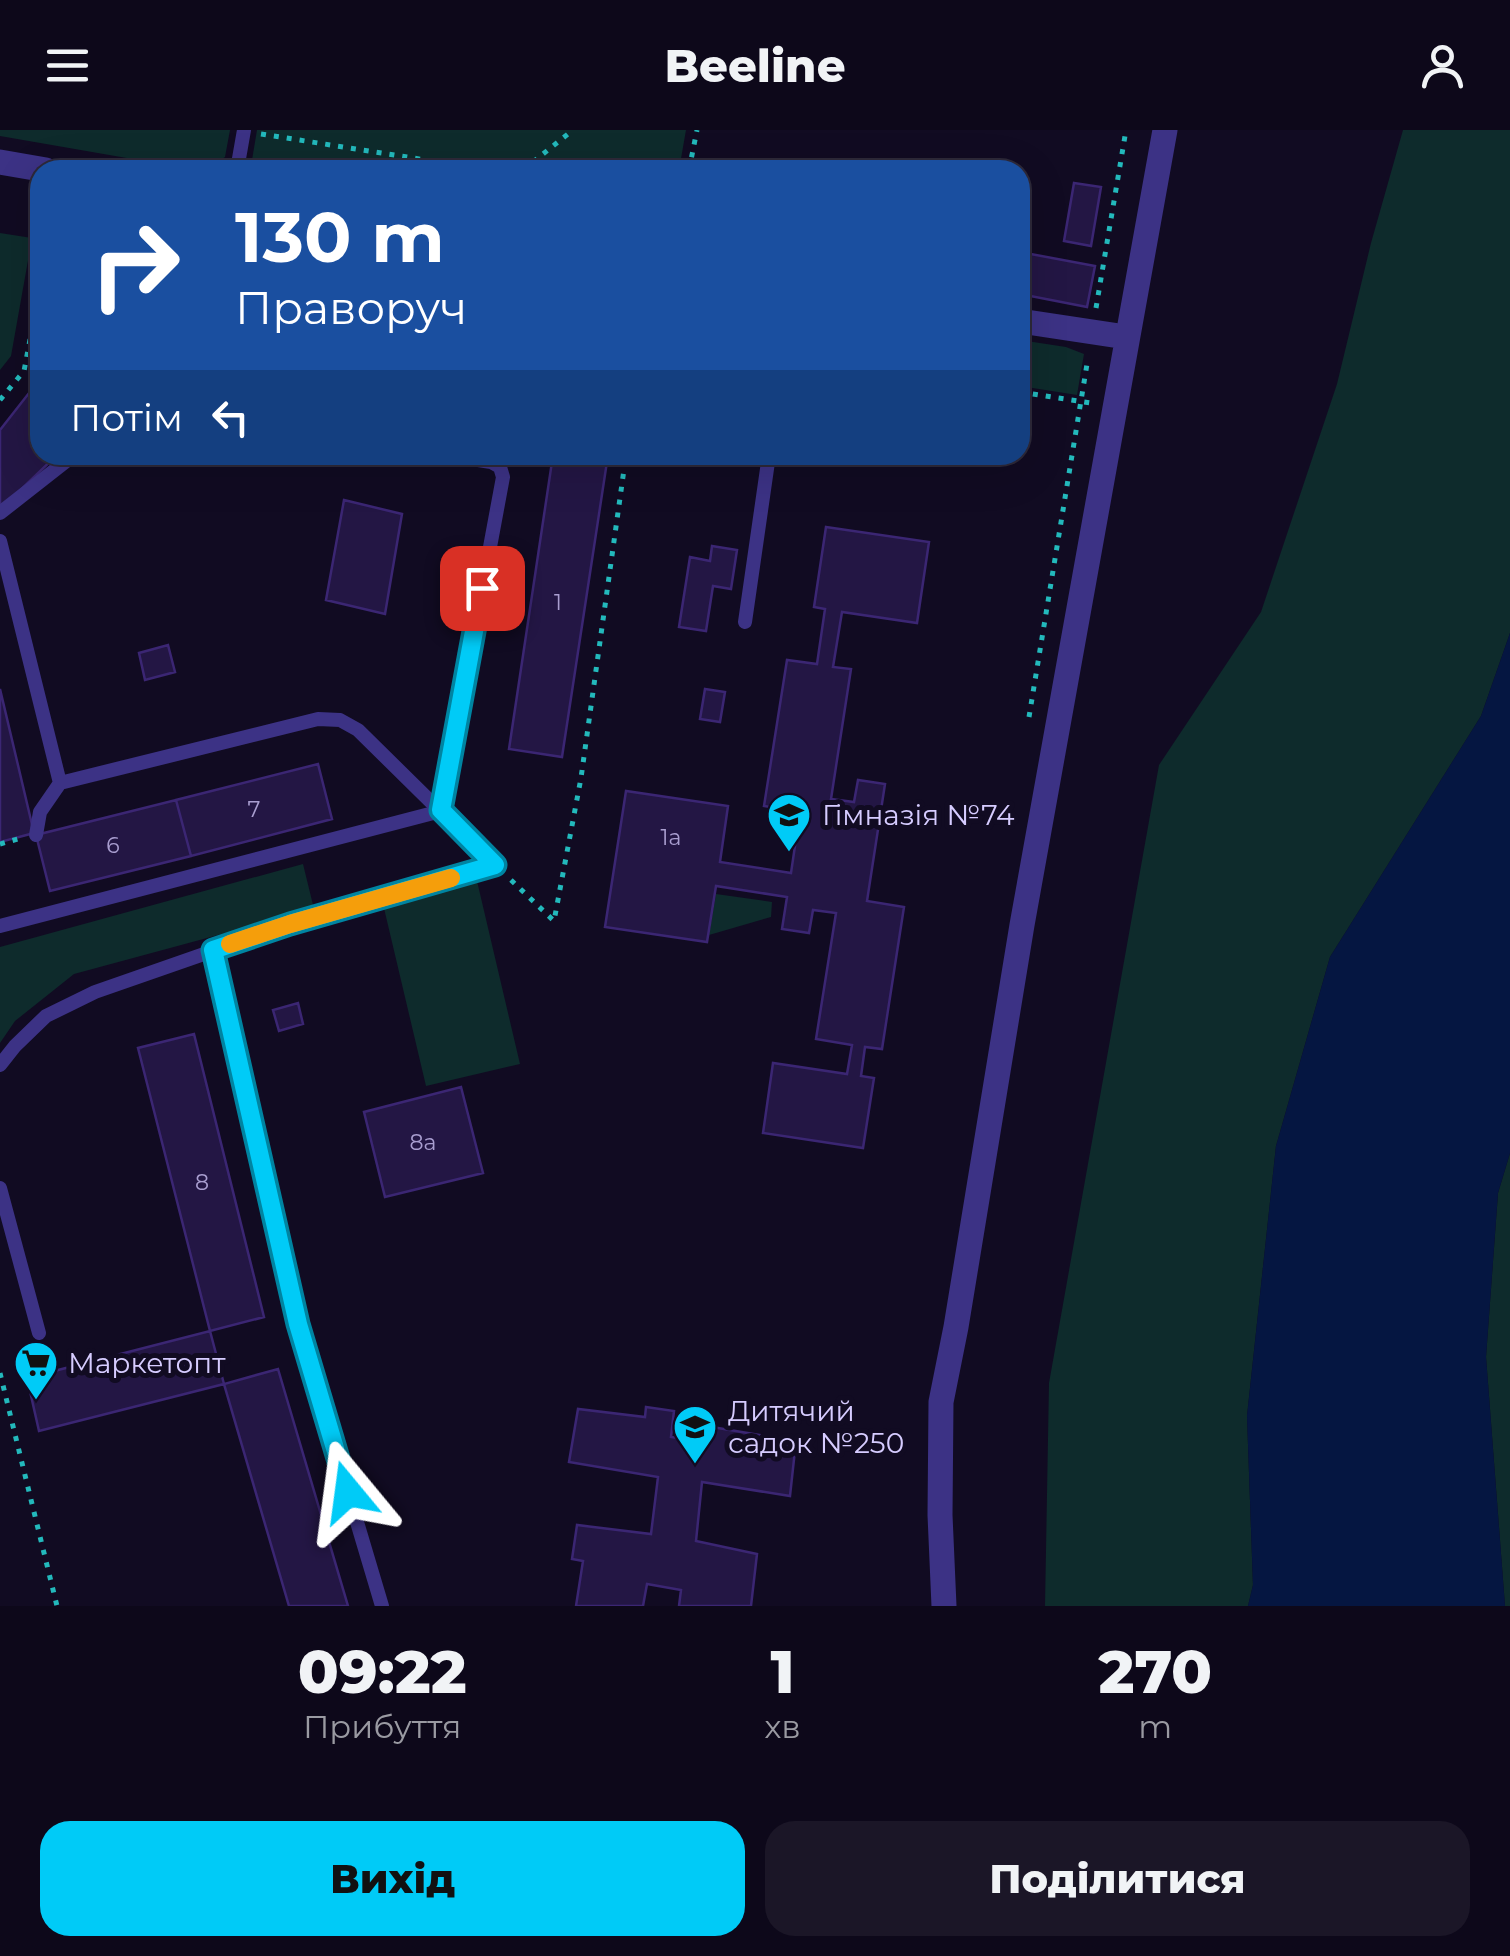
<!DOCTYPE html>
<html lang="uk">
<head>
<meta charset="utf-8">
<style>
	:root { --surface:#0d081a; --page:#1b1627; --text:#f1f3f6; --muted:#9a9aa2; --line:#2d2939; --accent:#00cbf7 }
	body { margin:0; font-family:Montserrat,sans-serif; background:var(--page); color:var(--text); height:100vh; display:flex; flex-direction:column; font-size:38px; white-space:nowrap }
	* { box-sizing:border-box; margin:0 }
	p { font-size:32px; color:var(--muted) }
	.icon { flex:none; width:55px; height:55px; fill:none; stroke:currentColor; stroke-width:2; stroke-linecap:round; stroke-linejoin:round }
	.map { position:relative; height:1476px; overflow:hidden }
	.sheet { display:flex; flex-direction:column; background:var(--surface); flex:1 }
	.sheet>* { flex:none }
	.banner { position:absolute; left:30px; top:30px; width:1000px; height:305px; border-radius:30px; box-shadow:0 10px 40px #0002,0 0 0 2px var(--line); background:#1a4fa0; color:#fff; overflow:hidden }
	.pin { position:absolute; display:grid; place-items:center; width:85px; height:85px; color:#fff; margin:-42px; border-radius:20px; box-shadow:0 5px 15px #0006 }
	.me { position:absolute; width:110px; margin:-55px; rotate:344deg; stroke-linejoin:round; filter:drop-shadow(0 0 8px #0008) }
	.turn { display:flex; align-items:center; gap:35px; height:210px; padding:0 40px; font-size:45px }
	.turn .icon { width:130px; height:130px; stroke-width:2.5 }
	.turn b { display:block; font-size:70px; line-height:85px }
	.then { display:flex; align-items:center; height:95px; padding:0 40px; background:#0003; gap:20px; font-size:38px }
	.eta { display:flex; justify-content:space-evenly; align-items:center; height:170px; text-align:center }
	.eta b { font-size:60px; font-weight:800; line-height:70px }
	.action { display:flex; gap:20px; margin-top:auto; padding:20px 40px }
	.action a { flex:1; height:115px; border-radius:30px; background:var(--accent); color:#111; font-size:40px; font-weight:800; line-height:115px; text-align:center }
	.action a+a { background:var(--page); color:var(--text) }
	header { display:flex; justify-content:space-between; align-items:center; height:130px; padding:0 40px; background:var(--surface); font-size:45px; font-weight:800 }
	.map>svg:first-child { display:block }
</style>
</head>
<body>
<header><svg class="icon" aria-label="menu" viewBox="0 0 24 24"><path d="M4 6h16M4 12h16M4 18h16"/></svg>Beeline<svg class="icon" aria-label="person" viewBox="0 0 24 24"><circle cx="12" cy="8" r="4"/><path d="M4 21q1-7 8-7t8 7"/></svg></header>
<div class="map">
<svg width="1510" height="1476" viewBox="0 0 1510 1476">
	<rect width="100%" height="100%" fill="#110b22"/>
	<path fill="#0e2b2c" d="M0 0H230L225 27 211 37 190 39 0 6Z
		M257 0H686L679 40H257L252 30Z
		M1403 0H1510V503L1481 586 1330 827 1276 1016 1247 1286 1253 1455 1248 1476H1045L1049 1253 1159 635 1261 482 1337 254 1371 113Z
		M0 103 32 108 11 226 0 240Z
		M1020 210 1066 217 1084 224 1077 265 1020 256Z
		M303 734 314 779 74 844 15 891 0 913V817Z
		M477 751 520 934 426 956 383 774Z
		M716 764 772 772 771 787 709 805Z
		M1510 1023V1476H1505L1486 1227 1498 1063Z"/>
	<path fill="#051641" d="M1510 503V1023L1498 1063 1486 1227 1505 1476H1248L1253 1455 1247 1286 1276 1016 1330 827 1481 586Z"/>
	<path fill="#231644" stroke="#3b2673" stroke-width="2.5" d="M1074 53 1101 57 1091 116 1064 111Z
		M1020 122 1095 136 1087 177 1020 164Z
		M40 249V325H57L7 373 0 375V300Z
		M553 325H608L562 627 509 619Z
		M344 370 402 384 385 484 326 470Z
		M826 397 929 412 917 493 842 482 833 537 851 539 831 669 854 672 858 650 885 654 867 771 904 777 882 919 865 917 861 946 874 948 863 1018 763 1003 773 933 847 944 852 915 816 909 836 783 813 780 809 803 782 799 787 767 716 756 707 812 605 797 626 661 728 676 720 732 791 743 800 682 764 676 787 530 817 534 825 479 814 477Z
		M712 416 737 420 731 459 713 456 706 501 679 497 690 427 710 431Z
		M168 515 175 542 145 550 139 523Z
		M0 559 34 703 0 712Z
		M705 559 725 562 720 592 700 589Z
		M318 634 332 689 191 726 176 670Z
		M176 670 191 726 50 761 36 705Z
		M298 873 303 894 279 901 273 880Z
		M194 904 264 1187 210 1201 138 918Z
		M461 957 483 1043 385 1067 364 982Z
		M210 1201 224 1254 39 1301 27 1248Z
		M278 1239 348 1476H289L224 1254Z
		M646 1277 674 1281 671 1307 704 1312 706 1296 796 1311 790 1366 702 1352 696 1411 757 1424 751 1476H679L681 1460 647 1454 643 1476H576L583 1431 572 1429 577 1395 651 1404 658 1347 569 1332 578 1279 645 1287Z"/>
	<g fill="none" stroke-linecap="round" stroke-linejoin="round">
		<path stroke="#23b9bc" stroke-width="5" stroke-dasharray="5 8" stroke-linecap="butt" d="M261 4 489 40
			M523 40 573 0
			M689 40 697 0
			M1096 178 1126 0
			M1020 262 1091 273
			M0 270 24 241 40 157
			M1029 587 1088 228
			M0 714 18 709
			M511 750 554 791 581 648 626 325
			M0 1243 57 1476"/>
		<path stroke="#3c3285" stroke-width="14" d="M237 40 244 0
			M0 383 74 325
			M0 411 60 653 318 589 340 590 358 600 495 735 290 794 95 862 46 886 15 916 0 935
			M745 492 769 325
			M441 681 503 347 500 337 491 332 446 325
			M36 705 40 682 60 653
			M0 796 441 681
			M213 820 298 1194 382 1476
			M0 1058 39 1203"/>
		<path stroke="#3c3285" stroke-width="25" d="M0 32 46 40
			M1020 191 1126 207
			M944 1476 940 1385 941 1272 956 1197 1022 795 1165 0"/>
	</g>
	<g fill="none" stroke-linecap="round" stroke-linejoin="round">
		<defs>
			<path id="route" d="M348 1362 298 1194 213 820 290 794 495 735 441 680 482 458"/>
		</defs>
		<use href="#route" stroke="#0084a1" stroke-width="25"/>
		<use href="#route" stroke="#00cbf7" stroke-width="18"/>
		<path stroke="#f59e0b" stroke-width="18" d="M230 814 290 794 451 748"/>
	</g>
	<defs>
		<symbol id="school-pin" viewBox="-11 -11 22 30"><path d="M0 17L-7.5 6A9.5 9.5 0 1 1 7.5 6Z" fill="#00cbf7" stroke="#110b22"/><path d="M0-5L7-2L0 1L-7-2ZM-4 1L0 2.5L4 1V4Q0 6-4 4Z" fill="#111"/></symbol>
		<symbol id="supermarket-pin" viewBox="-11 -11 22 30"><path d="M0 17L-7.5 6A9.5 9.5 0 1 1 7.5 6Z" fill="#00cbf7" stroke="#110b22"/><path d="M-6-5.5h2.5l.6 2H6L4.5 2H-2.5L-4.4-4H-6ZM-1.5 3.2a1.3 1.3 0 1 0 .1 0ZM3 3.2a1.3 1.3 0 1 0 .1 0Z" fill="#111"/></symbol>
	</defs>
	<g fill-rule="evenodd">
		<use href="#school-pin" x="764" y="660" width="50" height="68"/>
		<use href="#supermarket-pin" x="11" y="1208" width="50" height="68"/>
		<use href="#school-pin" x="670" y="1272" width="50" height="68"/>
	</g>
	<g text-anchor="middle" stroke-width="10" stroke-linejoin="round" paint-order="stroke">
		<g font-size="22" fill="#a99ed0">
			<text x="558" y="480">1</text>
			<text x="254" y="687">7</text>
			<text x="671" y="715">1а</text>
			<text x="113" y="723">6</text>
			<text x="423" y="1020">8а</text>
			<text x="202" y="1060">8</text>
		</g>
		<g font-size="28" fill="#d6ccff" stroke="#110b22" text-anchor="start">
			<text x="822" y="695">Гімназія №74</text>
			<text x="68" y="1243">Маркетопт</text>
			<text x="728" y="1291">Дитячий<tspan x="728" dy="32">садок №250</tspan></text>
		</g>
	</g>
</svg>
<div class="pin" style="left:482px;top:458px;background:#d93025"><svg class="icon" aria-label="arrive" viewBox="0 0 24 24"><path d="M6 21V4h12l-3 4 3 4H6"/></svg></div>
<svg class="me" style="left:348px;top:1362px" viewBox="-20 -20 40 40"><path d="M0-17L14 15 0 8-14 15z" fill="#00cbf7" stroke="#fff" stroke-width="4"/></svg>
<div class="banner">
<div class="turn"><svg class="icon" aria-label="right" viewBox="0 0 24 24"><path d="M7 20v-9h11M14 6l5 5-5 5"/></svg><div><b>130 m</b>Праворуч</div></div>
<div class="then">Потім<svg class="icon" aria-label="left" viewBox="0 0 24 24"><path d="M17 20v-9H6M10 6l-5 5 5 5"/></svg></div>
</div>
</div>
<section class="sheet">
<div class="eta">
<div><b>09:22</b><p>Прибуття</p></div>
<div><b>1</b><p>хв</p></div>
<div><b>270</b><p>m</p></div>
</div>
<div class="action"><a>Вихід</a><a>Поділитися</a></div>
</section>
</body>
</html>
